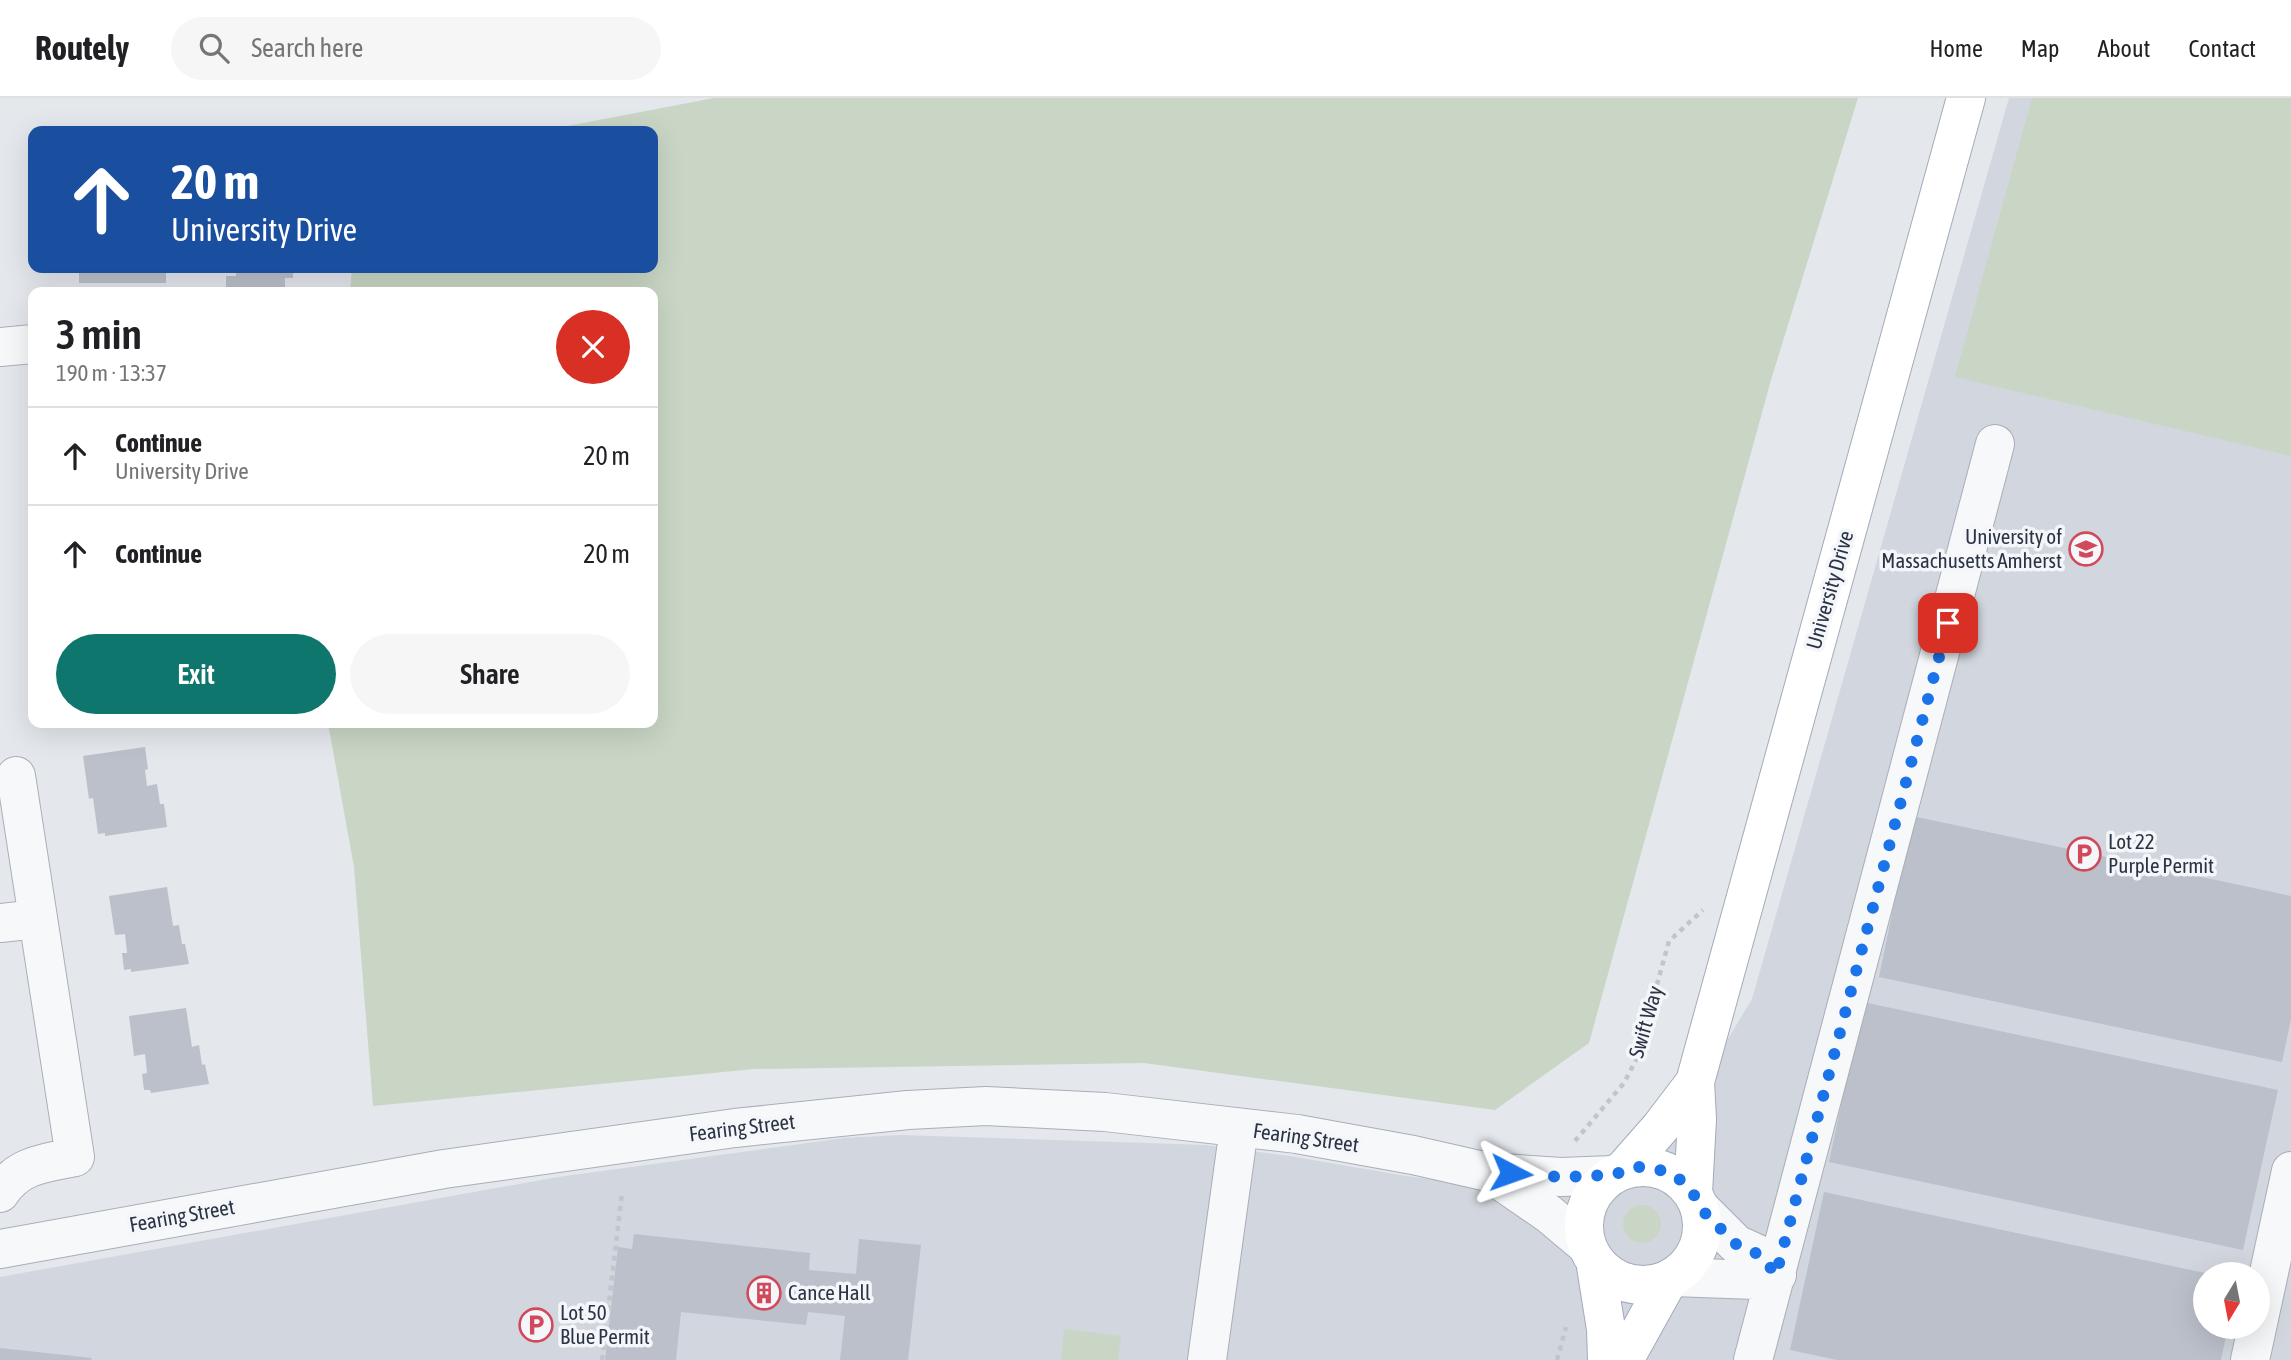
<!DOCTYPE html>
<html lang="en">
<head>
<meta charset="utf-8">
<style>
	:root { --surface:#fff; --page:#f6f6f6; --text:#202124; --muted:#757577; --line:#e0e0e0; --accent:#0f766e }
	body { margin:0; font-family:"Asap Condensed",sans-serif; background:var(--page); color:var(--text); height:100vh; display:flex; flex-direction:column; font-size:26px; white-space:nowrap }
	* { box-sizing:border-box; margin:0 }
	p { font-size:23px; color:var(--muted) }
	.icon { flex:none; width:38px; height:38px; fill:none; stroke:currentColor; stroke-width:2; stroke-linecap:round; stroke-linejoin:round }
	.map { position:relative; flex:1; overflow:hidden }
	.details { position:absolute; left:28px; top:189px; width:630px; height:441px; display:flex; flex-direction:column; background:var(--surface); border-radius:14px; box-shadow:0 7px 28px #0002 }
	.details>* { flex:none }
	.guide { position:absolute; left:28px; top:28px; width:630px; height:147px; border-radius:14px; box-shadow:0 7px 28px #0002; background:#1a4fa0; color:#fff; overflow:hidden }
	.needle { width:46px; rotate:190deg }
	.controls { position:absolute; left:2193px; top:1164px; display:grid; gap:14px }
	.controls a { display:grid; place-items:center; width:77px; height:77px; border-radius:50%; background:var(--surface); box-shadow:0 7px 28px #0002; font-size:35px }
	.pin { position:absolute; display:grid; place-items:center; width:60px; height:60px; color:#fff; margin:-30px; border-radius:14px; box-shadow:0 4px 10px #0006 }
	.me { position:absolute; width:77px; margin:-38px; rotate:94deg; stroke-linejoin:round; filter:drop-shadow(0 0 5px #0008) }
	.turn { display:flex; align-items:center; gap:24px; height:147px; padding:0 28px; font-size:32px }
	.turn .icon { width:91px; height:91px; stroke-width:2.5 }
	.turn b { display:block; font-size:49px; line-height:60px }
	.round { display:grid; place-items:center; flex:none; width:74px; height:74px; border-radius:37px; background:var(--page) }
	.overview { display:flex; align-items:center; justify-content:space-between; height:119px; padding:0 28px }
	h1 { font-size:42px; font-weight:600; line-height:52px }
	.primary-button { display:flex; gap:14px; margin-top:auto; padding:14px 28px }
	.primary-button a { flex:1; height:80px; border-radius:42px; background:var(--accent); color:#fff; font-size:28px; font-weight:600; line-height:80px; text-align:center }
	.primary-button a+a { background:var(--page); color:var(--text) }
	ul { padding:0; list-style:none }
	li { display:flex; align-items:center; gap:21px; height:98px; padding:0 28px; border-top:2px solid var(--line) }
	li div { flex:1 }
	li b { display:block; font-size:26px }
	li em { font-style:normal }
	header { display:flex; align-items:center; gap:42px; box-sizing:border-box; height:98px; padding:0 35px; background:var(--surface); border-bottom:2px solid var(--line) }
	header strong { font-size:33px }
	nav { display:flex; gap:38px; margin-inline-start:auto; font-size:24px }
	.search { width:490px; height:63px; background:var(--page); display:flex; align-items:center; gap:18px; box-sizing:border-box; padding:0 24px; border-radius:38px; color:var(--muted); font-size:26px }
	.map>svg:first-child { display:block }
</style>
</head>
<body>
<header>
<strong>Routely</strong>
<div class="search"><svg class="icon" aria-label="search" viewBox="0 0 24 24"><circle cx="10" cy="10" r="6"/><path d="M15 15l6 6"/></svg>Search here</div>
<nav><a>Home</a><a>Map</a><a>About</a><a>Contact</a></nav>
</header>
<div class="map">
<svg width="2291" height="1262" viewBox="0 0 2291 1262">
	<rect width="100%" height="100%" fill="#e4e7ec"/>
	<path fill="#d2d6de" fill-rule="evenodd" d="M2009 0H2291V1262H0V1179L558 1079 844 1040 901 1037 1206 1047 1290 1058 1400 1077 1492 1090H1576L1684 1014 1752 901ZM2205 1176H2258V1228H2205Z"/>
	<path fill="#c9d6c5" d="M714 0H1858L1771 282 1589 945 1495 1012 1144 965 754 971 373 1008 354 769 328 625H653V194H350L352 170H653V33H541Z
		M2032 0H2291V358L1955 279Z
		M1623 1126a19 19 0 1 1 38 0a19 19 0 1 1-38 0Z
		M1064 1231 1121 1238 1118 1262H1061Z"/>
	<path fill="#bbc0ca" d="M79 170H166V185H79Z
		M236 170H293V180H285V194H226V178H236Z
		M145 649 148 671 145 672 147 688 157 686 160 706H164L167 729 105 738V735L98 736 93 700 89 701 83 658Z
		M1912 718 2291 798V921L2282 964 1879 879Z
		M167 789 173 828 179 827 182 846H185L189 866 131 874V871L124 872 122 855H127L125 836 115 837 109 798Z
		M1863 904 2278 992 2243 1152 1829 1064Z
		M186 910 192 949 199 947 202 967 205 966 209 986 151 995 150 992H144L142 976 147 975 145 956 134 958 129 918Z
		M1824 1094 2205 1175V1228H2228L2221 1262H1837L1790 1252Z
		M634 1136 810 1155 809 1172 856 1176 859 1141 921 1147 908 1262H840L845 1218 808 1214 806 1227 681 1214 676 1262H605L618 1149 632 1151Z
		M0 1250 92 1260 91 1262H0Z"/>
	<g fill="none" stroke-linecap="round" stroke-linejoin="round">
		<defs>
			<path id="minor" d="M0 249 33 246
				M0 825 37 821
				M1488 1074 1549 1116 1587 1148
				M0 1095C18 1067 44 1065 75 1059L16 678
				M0 1151 444 1071 735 1030 908 1012 986 1008 1105 1014 1297 1036 1413 1057 1488 1074 1561 1079 1612 1077
				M1673 1179 1756 1182 1777 1177 1762 1158 1736 1146 1700 1110
				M1207 1262 1239 1030
				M1753 1262 1995 346
				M2250 1262 2291 1073"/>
			<path id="major" d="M1584 1128a59 59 0 1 1 118 0a59 59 0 1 1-118 0Z
				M1623 1072 1660 1030 1695 984
				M1693 1095 1697 1021 1695 984 1966 0
				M1595 1162 1606 1231 1607 1262
				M1624 1262 1669 1181"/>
		</defs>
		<use href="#minor" stroke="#a9aeb7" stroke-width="40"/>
		<use href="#major" stroke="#a3abb8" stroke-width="40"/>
		<path stroke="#c2c5cb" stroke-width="4.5" stroke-dasharray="5 5" stroke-linecap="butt" d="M1575 1043 1624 985 1636 962 1669 843 1703 812
			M602 1262 622 1095
			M1557 1262 1566 1229"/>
		<use href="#minor" stroke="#f7f8fa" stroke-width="38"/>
		<use href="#major" stroke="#fff" stroke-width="38"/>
	</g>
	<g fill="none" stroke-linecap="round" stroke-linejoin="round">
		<path stroke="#1a73e8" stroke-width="12" stroke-dasharray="0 21.6" d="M1511 1075 1561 1079 1612 1077 1638 1069 1654 1070 1669 1075 1682 1083 1693 1095 1700 1110 1736 1146 1762 1158 1776 1177 1948 525"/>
	</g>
	<defs>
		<symbol id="university-ring" viewBox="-11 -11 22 22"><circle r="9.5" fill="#f4f6f9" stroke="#d1495b" stroke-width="1.5"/><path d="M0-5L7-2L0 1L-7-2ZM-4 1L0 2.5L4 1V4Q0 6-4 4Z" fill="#d1495b"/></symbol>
		<symbol id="parking-ring" viewBox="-11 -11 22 22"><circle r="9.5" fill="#f4f6f9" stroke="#d1495b" stroke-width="1.5"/><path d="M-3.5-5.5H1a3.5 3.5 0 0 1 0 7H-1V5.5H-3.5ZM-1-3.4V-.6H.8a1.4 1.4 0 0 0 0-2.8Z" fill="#d1495b"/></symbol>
		<symbol id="building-ring" viewBox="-11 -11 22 22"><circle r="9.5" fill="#f4f6f9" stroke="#d1495b" stroke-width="1.5"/><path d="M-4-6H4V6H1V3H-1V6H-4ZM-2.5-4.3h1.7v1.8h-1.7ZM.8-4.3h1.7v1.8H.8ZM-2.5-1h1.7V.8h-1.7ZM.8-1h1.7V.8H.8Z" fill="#d1495b"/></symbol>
	</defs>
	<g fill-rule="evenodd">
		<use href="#university-ring" x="2067" y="432" width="38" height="38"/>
		<use href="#parking-ring" x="2065" y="737" width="38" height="38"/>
		<use href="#building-ring" x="745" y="1176" width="38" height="38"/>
		<use href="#parking-ring" x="517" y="1208" width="38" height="38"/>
	</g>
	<g text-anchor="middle" stroke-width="7" stroke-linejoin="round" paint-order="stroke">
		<g font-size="21" fill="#2b3445" stroke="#f4f6f9" text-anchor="start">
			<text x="2062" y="446" text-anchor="end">University of<tspan x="2062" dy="24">Massachusetts Amherst</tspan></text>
			<text x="2108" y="751">Lot 22<tspan x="2108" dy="24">Purple Permit</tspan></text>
			<text x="788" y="1202">Cance Hall</text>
			<text x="560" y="1222">Lot 50<tspan x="560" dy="24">Blue Permit</tspan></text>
		</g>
		<g font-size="21" fill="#2b3445" stroke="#f4f6f9">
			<text transform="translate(1830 492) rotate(-74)" y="7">University Drive</text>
			<text transform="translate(1646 924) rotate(-74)" y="7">Swift Way</text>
			<text transform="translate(742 1030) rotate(-7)" y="7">Fearing Street</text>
			<text transform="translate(1306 1040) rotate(8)" y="7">Fearing Street</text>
			<text transform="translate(182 1118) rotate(-10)" y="7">Fearing Street</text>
		</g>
	</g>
</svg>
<div class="controls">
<a><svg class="needle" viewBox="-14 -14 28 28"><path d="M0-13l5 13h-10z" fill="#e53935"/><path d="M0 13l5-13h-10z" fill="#757577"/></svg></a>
</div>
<div class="pin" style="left:1948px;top:525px;background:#d93025"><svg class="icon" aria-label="arrive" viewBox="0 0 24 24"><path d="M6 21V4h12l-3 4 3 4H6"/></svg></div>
<svg class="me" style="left:1511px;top:1075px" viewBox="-20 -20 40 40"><path d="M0-17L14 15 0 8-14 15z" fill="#1a73e8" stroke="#fff" stroke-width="4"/></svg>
<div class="guide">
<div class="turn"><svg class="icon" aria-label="ahead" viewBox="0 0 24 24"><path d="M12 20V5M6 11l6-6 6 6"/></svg><div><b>20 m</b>University Drive</div></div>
</div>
<section class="details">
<div class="overview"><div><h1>3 min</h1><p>190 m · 13:37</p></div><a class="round" style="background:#d93025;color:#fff"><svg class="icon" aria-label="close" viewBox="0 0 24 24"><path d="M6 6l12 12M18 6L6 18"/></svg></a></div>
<ul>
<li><svg class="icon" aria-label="ahead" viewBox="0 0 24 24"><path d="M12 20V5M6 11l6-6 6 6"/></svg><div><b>Continue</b><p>University Drive</p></div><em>20 m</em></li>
<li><svg class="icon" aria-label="ahead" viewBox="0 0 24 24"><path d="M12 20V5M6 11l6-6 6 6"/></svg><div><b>Continue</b></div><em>20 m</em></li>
</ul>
<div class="primary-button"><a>Exit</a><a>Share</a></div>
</section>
</div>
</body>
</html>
